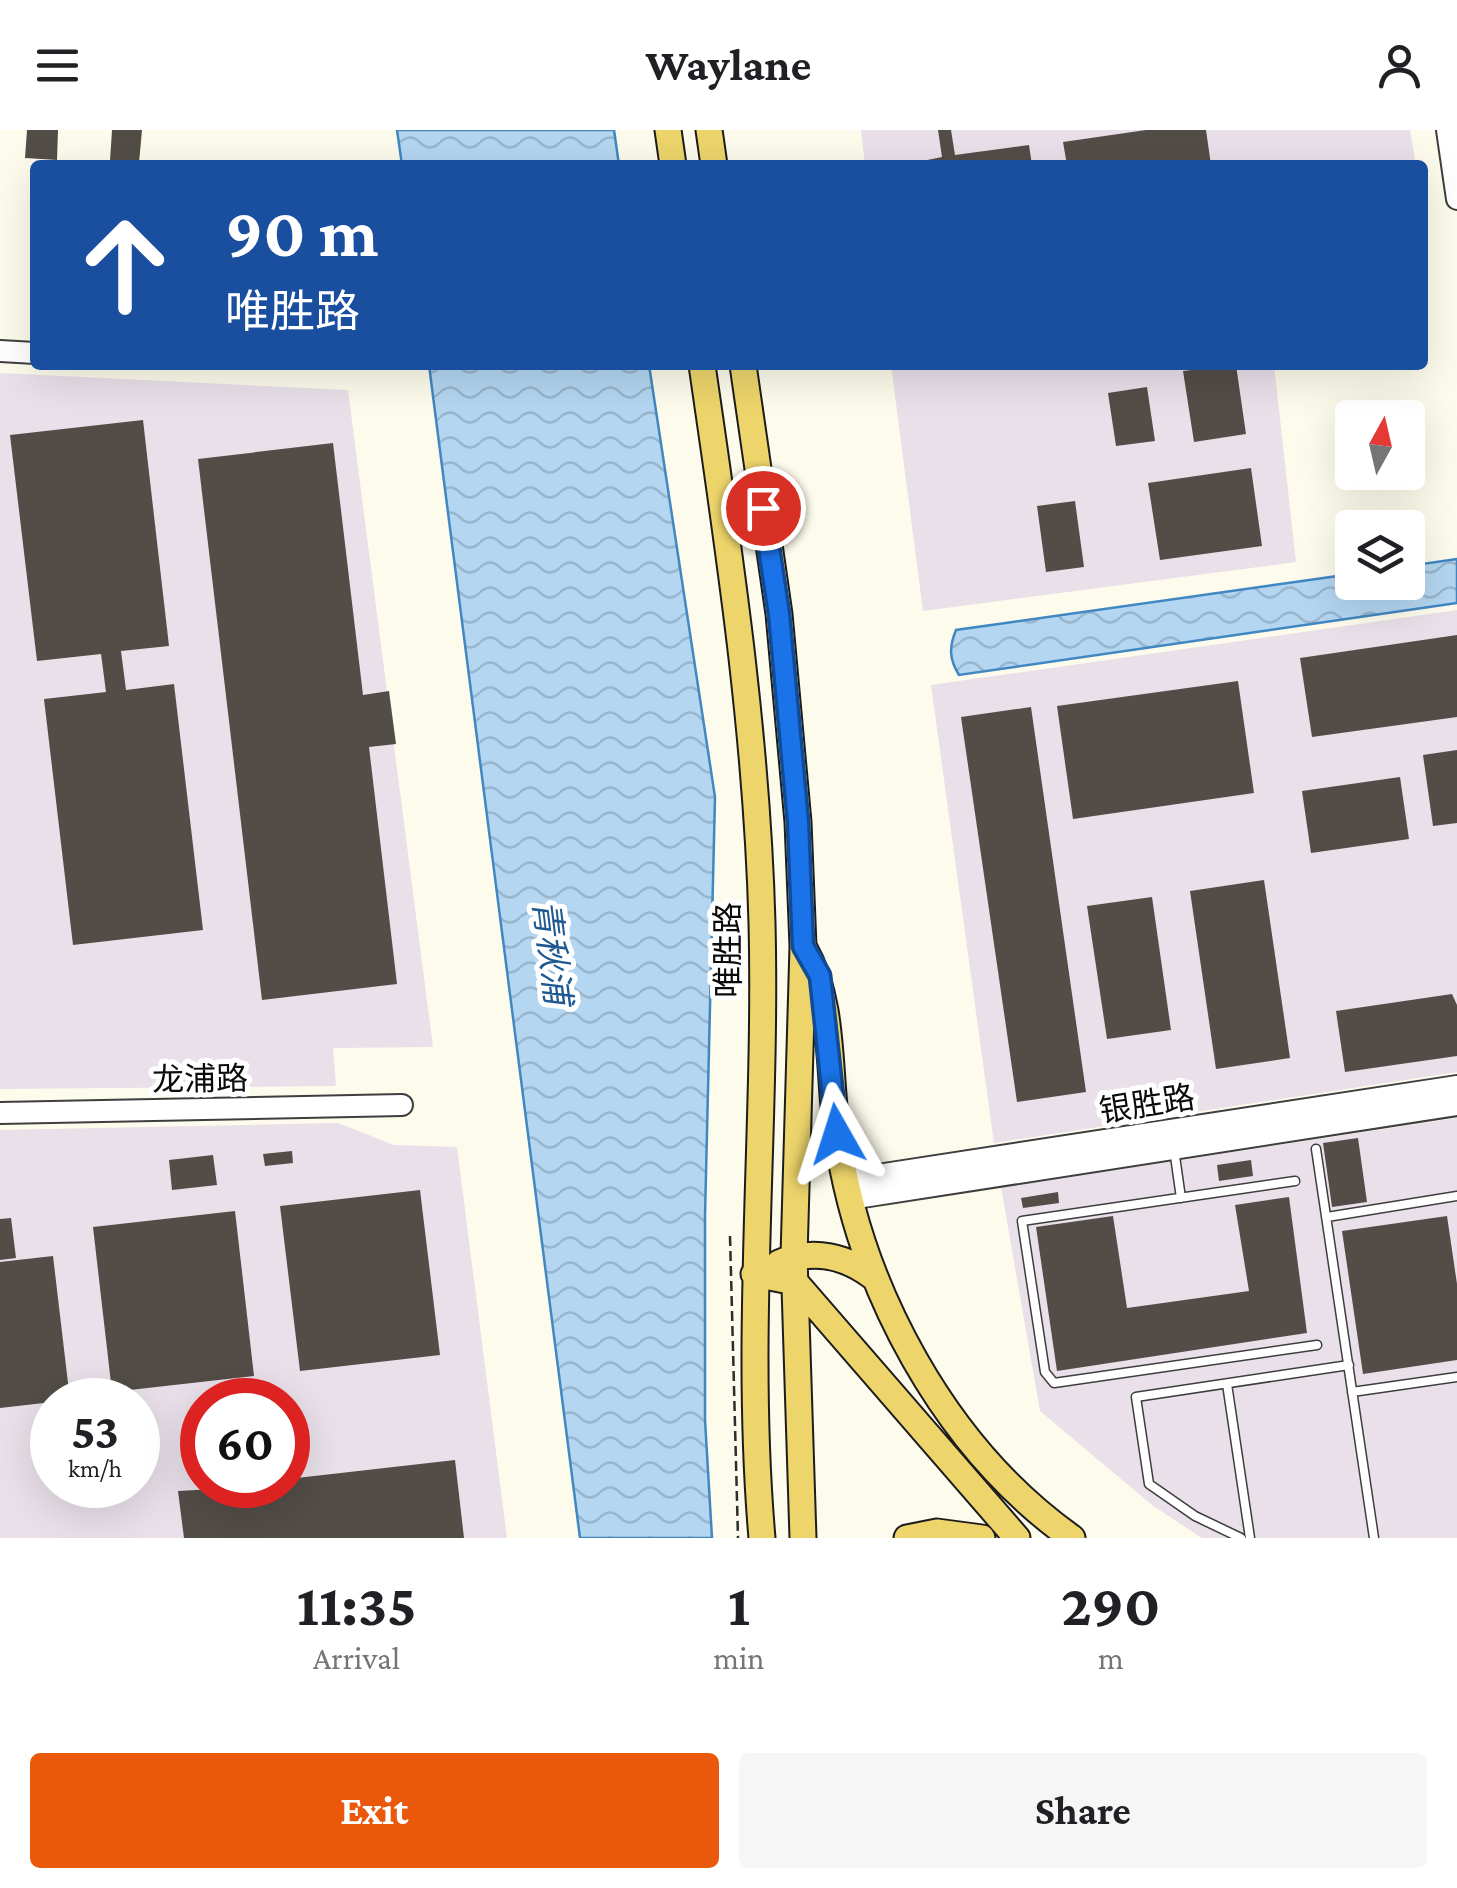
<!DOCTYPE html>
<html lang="en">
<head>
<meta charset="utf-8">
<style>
	:root { --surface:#fff; --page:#f6f6f6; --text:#202124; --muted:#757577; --accent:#ea580c }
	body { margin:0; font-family:"Crimson Pro","Noto Sans SC",serif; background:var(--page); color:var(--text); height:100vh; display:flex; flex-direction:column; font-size:38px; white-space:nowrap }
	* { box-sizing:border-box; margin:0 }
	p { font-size:32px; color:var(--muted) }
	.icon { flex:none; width:55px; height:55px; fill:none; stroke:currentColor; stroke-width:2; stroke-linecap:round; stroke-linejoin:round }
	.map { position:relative; height:1408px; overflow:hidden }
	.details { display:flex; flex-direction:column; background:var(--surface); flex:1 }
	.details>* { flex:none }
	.hud { position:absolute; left:30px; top:30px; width:1398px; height:210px; border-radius:10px; box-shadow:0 10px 40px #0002; background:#1a4fa0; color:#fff; overflow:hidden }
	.needle { width:65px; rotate:8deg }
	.controls { position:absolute; left:1335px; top:270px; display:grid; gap:20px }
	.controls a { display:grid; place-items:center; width:90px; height:90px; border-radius:10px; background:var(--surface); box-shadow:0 10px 40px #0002; font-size:50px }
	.speed { position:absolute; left:30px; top:1248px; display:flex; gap:20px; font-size:50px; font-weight:700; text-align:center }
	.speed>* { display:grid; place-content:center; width:130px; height:130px; border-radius:50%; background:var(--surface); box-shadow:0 10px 40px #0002; line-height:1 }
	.speed small { font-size:25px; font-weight:400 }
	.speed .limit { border:15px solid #d22; background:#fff; color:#111 }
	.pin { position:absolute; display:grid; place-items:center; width:85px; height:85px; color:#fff; margin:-42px; border:5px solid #fff; border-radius:50%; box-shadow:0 2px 10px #0007 }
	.me { position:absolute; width:110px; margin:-55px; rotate:354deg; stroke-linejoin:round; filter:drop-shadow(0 0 8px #0008) }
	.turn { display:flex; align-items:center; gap:35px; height:210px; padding:0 30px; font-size:45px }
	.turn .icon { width:130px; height:130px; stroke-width:2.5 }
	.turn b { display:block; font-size:70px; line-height:85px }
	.eta { display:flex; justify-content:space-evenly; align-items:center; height:170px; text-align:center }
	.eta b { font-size:60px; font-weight:700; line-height:70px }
	.primary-button { display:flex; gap:20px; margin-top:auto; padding:20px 30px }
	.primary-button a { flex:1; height:115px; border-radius:10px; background:var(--accent); color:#fff; font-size:40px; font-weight:700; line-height:115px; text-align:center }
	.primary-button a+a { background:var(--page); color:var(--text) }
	header { display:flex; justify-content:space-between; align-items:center; height:130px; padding:0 30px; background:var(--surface); font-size:45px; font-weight:700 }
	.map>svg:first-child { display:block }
</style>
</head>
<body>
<header><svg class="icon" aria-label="menu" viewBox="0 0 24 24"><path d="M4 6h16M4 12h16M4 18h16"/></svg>Waylane<svg class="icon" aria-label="person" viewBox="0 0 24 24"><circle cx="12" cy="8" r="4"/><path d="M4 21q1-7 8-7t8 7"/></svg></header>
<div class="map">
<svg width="1457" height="1408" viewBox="0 0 1457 1408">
	<defs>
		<pattern id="water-waves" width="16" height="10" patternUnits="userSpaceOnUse" patternTransform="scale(2.5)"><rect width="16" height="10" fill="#b4d6f1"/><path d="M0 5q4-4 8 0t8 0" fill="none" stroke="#99b6cd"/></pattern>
	</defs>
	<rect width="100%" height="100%" fill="#fdfbeb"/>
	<path fill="#e9e0ea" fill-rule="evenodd" d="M861 0H1410L1416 35H865Z
		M891 235H1274L1296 432 923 481Z
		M0 243 348 260 433 917 333 918 336 956 0 959Z
		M1457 480V942L994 1013 931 555Z
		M1457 988V1408H1202L1152 1375 1040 1281 1001 1057Z
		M338 993 394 1015 457 1017 507 1408H0V1000ZM52 1270H138V1355H52ZM202 1270H288V1355H202Z"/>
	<path fill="url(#water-waves)" stroke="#4187c2" stroke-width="2.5" d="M397 0H614L619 35H402Z
		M429 235H649L715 667 705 1086V1290L712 1408H580Z
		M1457 429V473L959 545C949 529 949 517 956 500L1352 444V452H1408V436Z"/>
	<path fill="#534d48" d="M27 0H58L57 30 25 28Z
		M112 0H142L139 33 110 31Z
		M938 0H951L955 25 1029 15 1032 35H903L942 27Z
		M1146 0H1206L1211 35H1067L1063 12Z
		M1236 235 1246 304 1194 312 1183 241Z
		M1147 257 1155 311 1116 316 1108 263Z
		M143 290 169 516 121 521 126 560 174 554 203 800 73 815 44 569 106 562 101 524 37 531 10 305Z
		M333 313 363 565 389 561 396 614 369 617 397 854 262 870 198 329Z
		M1251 338 1262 416 1160 430 1148 353Z
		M1075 371 1084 437 1046 442 1037 376Z
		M1457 505V587L1312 607 1300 528Z
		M1238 551 1254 663 1073 689 1057 576Z
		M1031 577 1086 962 1017 972 961 587Z
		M1457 620V693L1433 696 1423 625Z
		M1400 647 1409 709 1311 723 1302 661Z
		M1264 750 1290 928 1216 939 1190 761Z
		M1152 767 1171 900 1107 909 1087 776Z
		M1452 864 1457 875V926L1345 942 1336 881Z
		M1184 964 1186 981 1146 987 1144 970Z
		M1358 1008 1367 1072 1332 1077 1323 1013Z
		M292 1021 293 1033 265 1036 263 1024Z
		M213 1025 217 1055 172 1060 169 1030Z
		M1251 1030 1253 1046 1219 1051 1217 1035Z
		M420 1060 440 1225 300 1241 280 1076Z
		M1058 1062 1059 1073 1023 1078 1021 1068Z
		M1289 1067 1307 1203 1057 1241 1036 1097 1113 1086 1127 1178 1249 1161 1235 1075Z
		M235 1081 254 1246 112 1262 93 1097Z
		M1447 1086 1457 1154V1230L1363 1244 1342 1101Z
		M11 1088 16 1128 0 1130V1089Z
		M53 1126 70 1270 0 1278V1132Z
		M455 1330 464 1408H184L178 1361 288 1355V1349Z"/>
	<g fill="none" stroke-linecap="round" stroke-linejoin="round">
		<defs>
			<path id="service" d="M1174 1019 1181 1068
				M1316 1019 1374 1408
				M1295 1051 1022 1091 1045 1242 1054 1253 1317 1215
				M1327 1087 1457 1066
				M1227 1254 1250 1408
				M1352 1262 1457 1247
				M1241 1408 1195 1386 1149 1354 1136 1267 1349 1235"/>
			<path id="tertiary" d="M1447 0 1457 69
				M0 221 35 223
				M0 983 402 975
				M845 1050 1457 956
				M850 1069 1457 975"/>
			<path id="primary" d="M668 0 673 35
				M709 0 714 35
				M702 235C729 421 757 605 762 793 767 998 744 1203 762 1408
				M743 235 779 484 798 692 803 816 794 1126 803 1408
				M804 818C835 873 828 943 837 1004 859 1158 944 1317 1072 1408
				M779 1133C813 1118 847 1126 876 1149
				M754 1144 795 1152 1017 1408
				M907 1408 937 1402 982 1408"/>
		</defs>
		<use href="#service" stroke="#3e3e3e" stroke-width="11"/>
		<use href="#tertiary" stroke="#3e3e3e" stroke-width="24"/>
		<use href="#primary" stroke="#1c1c1c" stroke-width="29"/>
		<path stroke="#2d2d2d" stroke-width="2.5" stroke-dasharray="10 5" stroke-linecap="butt" d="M730 1106 738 1408"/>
		<use href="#service" stroke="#fff" stroke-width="8"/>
		<use href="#tertiary" stroke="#fff" stroke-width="20"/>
		<use href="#primary" stroke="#edd56b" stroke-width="25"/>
	</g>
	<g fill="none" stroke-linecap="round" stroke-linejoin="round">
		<defs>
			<path id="route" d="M763 378 779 484 798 692 803 816 820 846 837 1004"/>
		</defs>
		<use href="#route" stroke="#114b97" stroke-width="25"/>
		<use href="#route" stroke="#1a73e8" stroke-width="18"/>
	</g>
	<g text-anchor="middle" stroke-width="10" stroke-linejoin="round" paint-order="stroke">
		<g font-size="32" fill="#0b0b0b" stroke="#fff">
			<text transform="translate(728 820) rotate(-90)" y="11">唯胜路</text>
			<text transform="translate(200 949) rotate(-1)" y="11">龙浦路</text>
			<text transform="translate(1147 974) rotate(-9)" y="11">银胜路</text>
		</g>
		<g font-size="35" font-style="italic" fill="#1f5992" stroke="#fff">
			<text transform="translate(552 822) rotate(83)" y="12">青秋浦</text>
		</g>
	</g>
</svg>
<div class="controls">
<a><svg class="needle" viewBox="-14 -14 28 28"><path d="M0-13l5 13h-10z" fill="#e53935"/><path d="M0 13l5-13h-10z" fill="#757577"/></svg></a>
<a><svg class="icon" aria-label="layers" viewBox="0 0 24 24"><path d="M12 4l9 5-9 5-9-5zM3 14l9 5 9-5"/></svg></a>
</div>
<div class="speed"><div>53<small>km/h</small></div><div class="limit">60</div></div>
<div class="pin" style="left:763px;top:378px;background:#d93025"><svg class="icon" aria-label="arrive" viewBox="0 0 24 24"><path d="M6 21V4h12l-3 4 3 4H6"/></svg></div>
<svg class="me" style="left:837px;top:1004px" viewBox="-20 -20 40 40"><path d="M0-17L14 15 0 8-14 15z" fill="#1a73e8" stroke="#fff" stroke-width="4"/></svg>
<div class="hud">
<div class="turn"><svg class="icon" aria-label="ahead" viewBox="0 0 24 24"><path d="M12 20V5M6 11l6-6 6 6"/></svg><div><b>90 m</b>唯胜路</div></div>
</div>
</div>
<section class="details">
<div class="eta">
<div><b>11:35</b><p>Arrival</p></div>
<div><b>1</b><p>min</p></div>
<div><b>290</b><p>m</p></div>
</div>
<div class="primary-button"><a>Exit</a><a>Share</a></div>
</section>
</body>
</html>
